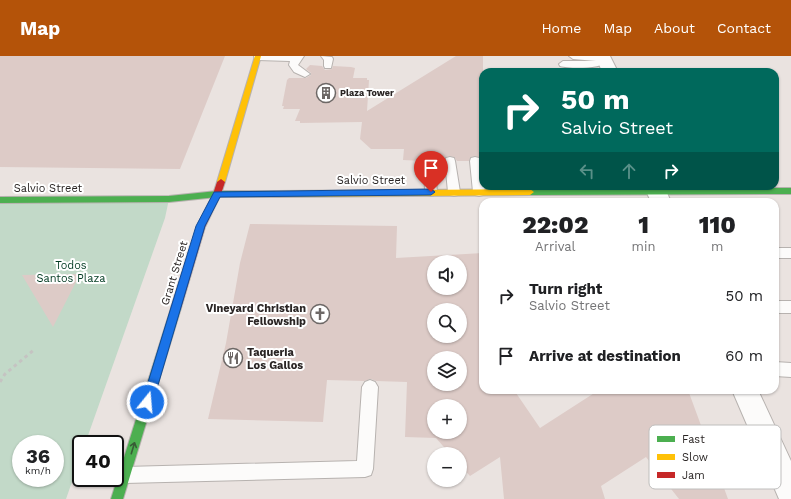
<!DOCTYPE html>
<html lang="en">
<head>
<meta charset="utf-8">
<style>
	:root { --surface:#fff; --page:#f2f2f2; --text:#202124; --muted:#757577; --accent:#b45309 }
	body { margin:0; font-family:"Work Sans",sans-serif; background:var(--page); color:var(--text); height:100vh; display:flex; flex-direction:column; font-size:15px; white-space:nowrap }
	* { box-sizing:border-box; margin:0 }
	p { font-size:13px; color:var(--muted) }
	.icon { flex:none; width:22px; height:22px; fill:none; stroke:currentColor; stroke-width:2; stroke-linecap:round; stroke-linejoin:round }
	.map { position:relative; flex:1; overflow:hidden }
	.panel { position:absolute; left:479px; top:142px; width:300px; height:196px; display:flex; flex-direction:column; background:var(--surface); border-radius:12px; box-shadow:0 1px 3px #0004 }
	.panel>* { flex:none }
	.top-card { position:absolute; left:479px; top:12px; width:300px; height:122px; border-radius:12px; box-shadow:0 1px 3px #0004; background:#00695c; color:#fff; overflow:hidden }
	.buttons { position:absolute; left:427px; top:199px; display:grid; gap:8px }
	.buttons a { display:grid; place-items:center; width:40px; height:40px; border-radius:50%; background:var(--surface); box-shadow:0 1px 3px #0004; font-size:20px }
	.speed { position:absolute; left:12px; top:379px; display:flex; gap:8px; font-size:20px; font-weight:700; text-align:center }
	.speed>* { display:grid; place-content:center; width:52px; height:52px; border-radius:50%; background:var(--surface); box-shadow:0 1px 3px #0004; line-height:1 }
	.speed small { font-size:10px; font-weight:400 }
	.speed .limit { border:2px solid #111; border-radius:6px; background:#fff; color:#111 }
	.pin { position:absolute; display:grid; place-items:center; width:34px; height:34px; color:#fff; margin:-41px -17px; border-radius:50% 50% 50% 0; rotate:-45deg; box-shadow:0 0 4px #0007 }
	.pin .icon { rotate:45deg }
	.me { position:absolute; width:44px; margin:-22px; rotate:17deg; stroke-linejoin:round; filter:drop-shadow(0 0 3px #0008) }
	.turn { display:flex; align-items:center; gap:14px; height:84px; padding:0 16px; font-size:18px }
	.turn .icon { width:52px; height:52px; stroke-width:2.5 }
	.turn b { display:block; font-size:28px; line-height:34px }
	.lanes { display:flex; align-items:center; height:38px; padding:0 16px; background:#0003; justify-content:center; gap:20px; direction:ltr }
	.lanes .off { opacity:.35 }
	.eta { display:flex; justify-content:space-evenly; align-items:center; height:68px; text-align:center }
	.eta b { font-size:24px; font-weight:800; line-height:28px }
	ul { padding:0; list-style:none }
	li { display:flex; align-items:center; gap:12px; height:60px; padding:0 16px }
	li div { flex:1 }
	li b { display:block; font-size:15px }
	li em { font-style:normal }
	header { display:flex; align-items:center; gap:24px; box-sizing:border-box; height:56px; padding:0 20px; background:var(--accent); color:#fff }
	header strong { font-size:19px }
	nav { display:flex; gap:22px; margin-inline-start:auto; font-size:14px }
	.map>svg:first-child { display:block }
</style>
</head>
<body>
<header>
<strong>Map</strong>
<nav><a>Home</a><a>Map</a><a>About</a><a>Contact</a></nav>
</header>
<div class="map">
<svg width="791" height="443" viewBox="0 0 791 443">
	<rect width="100%" height="100%" fill="#eae3e0"/>
	<path fill="#c2d9c8" fill-rule="evenodd" d="M169 143 165 162 85 388H81V400L66 443H0V144ZM21 388H55V422H21Z"/>
	<path fill="#ddcbc7" fill-rule="evenodd" d="M0 0H225L180 113 0 111Z
		M456 0H483V105L479 101 475 100 471 101 469 105H457L454 101 450 100 446 101 444 105H436L433 101 429 100 425 101 423 105 403 104 404 93H371L360 83 362 66 300 67V65H295L300 53H283L284 50H282L287 24 289 22H306L311 19V17L306 13 310 9 322 10 325 14 332 13 333 10 351 11 355 12 353 22H367V24H369L367 55Z
		M250 168 397 170 396 202 483 197V334H514L540 372 599 334H688L728 443H679L646 401 601 430 605 443H504L500 401 470 420 460 409V398H450L436 382 405 381 407 326 376 325 371 323 364 325 327 324 323 366 208 363 226 287 240 207ZM434 206H460V232H434ZM434 254H460V280H434ZM434 302H460V328H434ZM434 350H460V376H434Z
		M80 218 53 271 22 219Z"/>
	<g fill="none" stroke-linecap="round" stroke-linejoin="round">
		<defs>
			<path id="lane" d="M254 0H304L298 9 310 18 305 21 294 16 289 9 290 5 258 4 255 3Z
				M321 0 332 1 333 3 331 12H325L324 10V4Z
				M569 0H600L609 5C602 13 570 13 560 10L559 8 563 5H596L573 3Z
				M429 101 433 102 434 105 437 136 435 139 431 140 427 139 425 136 424 105 425 102Z
				M450 101 454 102 455 105 460 136 458 139 454 140 450 139 448 136 445 105 446 102Z
				M475 101 479 102 480 105 485 136 483 139 479 140 475 139 473 136 470 105 471 102Z
				M775 192H791V202H775Z
				M775 245H791V257H775Z
				M775 306 791 307V321L775 320Z
				M370 324 375 326 378 331 373 413 371 419 365 421 125 427 119 425 117 419 119 413 125 411 357 405 362 331 365 326Z"/>
			<path id="street" d="M596 0H610L618 16H602Z
				M644 130H664L671 146H651Z
				M732 334H758L791 405V443H779Z"/>
			<path id="fast" d="M791 132V138L530 139 526 136 530 133Z
				M217 135H276L280 138 276 141H217L169 146 0 147V141L169 140Z
				M176 248 179 249 181 252 123 443H111L171 252 173 249Z"/>
			<path id="slow" d="M255 0H261L225 126 221 129 217 126Z
				M530 133 534 136 530 139 276 141 272 138 276 135Z"/>
			<path id="jam" d="M221 123 225 126 221 138 205 171 181 252 179 255 176 256 173 255 171 252 197 171 213 138 217 126Z"/>
		</defs>
		<use href="#lane" stroke="#b7b2af" stroke-width="2"/>
		<use href="#street" stroke="#b7b2af" stroke-width="2"/>
		<use href="#fast" stroke="#b7b2af" stroke-width="2"/>
		<use href="#slow" stroke="#b7b2af" stroke-width="2"/>
		<use href="#jam" stroke="#b7b2af" stroke-width="2"/>
		<path stroke="#c5c3c2" stroke-width="3" stroke-dasharray="3.5 3.5" stroke-linecap="butt" d="M0 326 5 318 35 293"/>
		<use href="#lane" fill="#fcfbfa" fill-rule="evenodd"/>
		<use href="#street" fill="#fcfbfa" fill-rule="evenodd"/>
		<use href="#fast" fill="#4caf50" fill-rule="evenodd"/>
		<use href="#slow" fill="#ffc107" fill-rule="evenodd"/>
		<use href="#jam" fill="#c62828" fill-rule="evenodd"/>
	</g>
	<defs><path id="oneway-shaft" d="M-6 0H5M1.5-3L5.5 0L1.5 3" fill="none" stroke-width="1.6" stroke-linecap="round" stroke-linejoin="round"/></defs>
	<use stroke="#385c36" href="#oneway-shaft" transform="translate(133 392) rotate(-73)"/>
	<path fill="#1a73e8" stroke="#114b97" d="M431 133 435 136 431 139 220 141 205 170 153 346 151 349 147 351 143 349 142 346 196 170 214 136Z"/>
	<defs>
		<symbol id="building-ring" viewBox="-11 -11 22 22"><circle r="9.5" fill="#fff" stroke="#6d6866" stroke-width="1.5"/><path d="M-4-6H4V6H1V3H-1V6H-4ZM-2.5-4.3h1.7v1.8h-1.7ZM.8-4.3h1.7v1.8H.8ZM-2.5-1h1.7V.8h-1.7ZM.8-1h1.7V.8H.8Z" fill="#6d6866"/></symbol>
		<symbol id="church-ring" viewBox="-11 -11 22 22"><circle r="9.5" fill="#fff" stroke="#6d6866" stroke-width="1.5"/><path d="M-1.2-6h2.4v3.5h3.3v2.4h-3.3V6h-2.4V-.1h-3.3v-2.4h3.3Z" fill="#6d6866"/></symbol>
		<symbol id="restaurant-ring" viewBox="-11 -11 22 22"><circle r="9.5" fill="#fff" stroke="#6d6866" stroke-width="1.5"/><path d="M-5-6h1v4h1v-4h1v4h1v-4h1v5L-1.5 .5V6h-2V.5L-5-1ZM5-6V6H3V1.5H1.5Q1.5-4 5-6Z" fill="#6d6866"/></symbol>
	</defs>
	<g fill-rule="evenodd">
		<use href="#building-ring" x="315" y="26" width="22" height="22"/>
		<use href="#church-ring" x="309" y="247" width="22" height="22"/>
		<use href="#restaurant-ring" x="222" y="291" width="22" height="22"/>
	</g>
	<g text-anchor="middle" stroke-width="4" stroke-linejoin="round" paint-order="stroke">
		<g font-size="9" font-weight="bold" fill="#2a2524" stroke="#fff" text-anchor="start">
			<text x="340" y="40">Plaza Tower</text>
		</g>
		<g font-size="11" fill="#2a2524" stroke="#fff">
			<text x="371" y="128">Salvio Street</text>
			<text x="48" y="136">Salvio Street</text>
			<text transform="translate(174 217) rotate(-73)" y="4">Grant Street</text>
		</g>
		<g font-size="11" fill="#003a21" stroke="#fff">
			<text x="71" y="213">Todos<tspan x="71" dy="13">Santos Plaza</tspan></text>
		</g>
		<g font-size="11" font-weight="bold" fill="#2a2524" stroke="#fff" text-anchor="end">
			<text x="306" y="256">Vineyard Christian<tspan x="306" dy="13">Fellowship</tspan></text>
			<text x="247" y="300" text-anchor="start">Taqueria<tspan x="247" dy="13">Los Gallos</tspan></text>
		</g>
	</g>
	<rect x="649" y="369" width="132" height="64" rx="6" fill="#fff" stroke="#bfbebd" stroke-width="1"/>
	<rect x="657" y="380" width="18" height="6" fill="#4caf50"/>
	<rect x="657" y="398" width="18" height="6" fill="#ffc107"/>
	<rect x="657" y="416" width="18" height="6" fill="#c62828"/>
	<g font-size="11" fill="#2a2524">
		<text x="682" y="387">Fast</text>
		<text x="682" y="405">Slow</text>
		<text x="682" y="423">Jam</text>
	</g>
</svg>
<div class="buttons">
<a><svg class="icon" aria-label="sound" viewBox="0 0 24 24"><path d="M4 9h4l5-4v14l-5-4H4zM17 9q2 3 0 6"/></svg></a>
<a><svg class="icon" aria-label="search" viewBox="0 0 24 24"><circle cx="10" cy="10" r="6"/><path d="M15 15l6 6"/></svg></a>
<a><svg class="icon" aria-label="layers" viewBox="0 0 24 24"><path d="M12 4l9 5-9 5-9-5zM3 14l9 5 9-5"/></svg></a>
<a>+</a>
<a>−</a>
</div>
<div class="speed"><div>36<small>km/h</small></div><div class="limit">40</div></div>
<div class="pin" style="left:431px;top:136px;background:#d93025"><svg class="icon" aria-label="arrive" viewBox="0 0 24 24"><path d="M6 21V4h12l-3 4 3 4H6"/></svg></div>
<svg class="me" style="left:147px;top:346px" viewBox="-20 -20 40 40"><circle r="17" fill="#1a73e8" stroke="#fff" stroke-width="3"/><path d="M0-11L8 9 0 5-8 9z" fill="#fff"/></svg>
<div class="top-card">
<div class="turn"><svg class="icon" aria-label="right" viewBox="0 0 24 24"><path d="M7 20v-9h11M14 6l5 5-5 5"/></svg><div><b>50 m</b>Salvio Street</div></div>
<div class="lanes"><svg class="icon off" aria-label="left" viewBox="0 0 24 24"><path d="M17 20v-9H6M10 6l-5 5 5 5"/></svg><svg class="icon off" aria-label="ahead" viewBox="0 0 24 24"><path d="M12 20V5M6 11l6-6 6 6"/></svg><svg class="icon" aria-label="right" viewBox="0 0 24 24"><path d="M7 20v-9h11M14 6l5 5-5 5"/></svg></div>
</div>
<section class="panel">
<div class="eta">
<div><b>22:02</b><p>Arrival</p></div>
<div><b>1</b><p>min</p></div>
<div><b>110</b><p>m</p></div>
</div>
<ul>
<li><svg class="icon" aria-label="right" viewBox="0 0 24 24"><path d="M7 20v-9h11M14 6l5 5-5 5"/></svg><div><b>Turn right</b><p>Salvio Street</p></div><em>50 m</em></li>
<li><svg class="icon" aria-label="arrive" viewBox="0 0 24 24"><path d="M6 21V4h12l-3 4 3 4H6"/></svg><div><b>Arrive at destination</b></div><em>60 m</em></li>
</ul>
</section>
</div>
</body>
</html>
